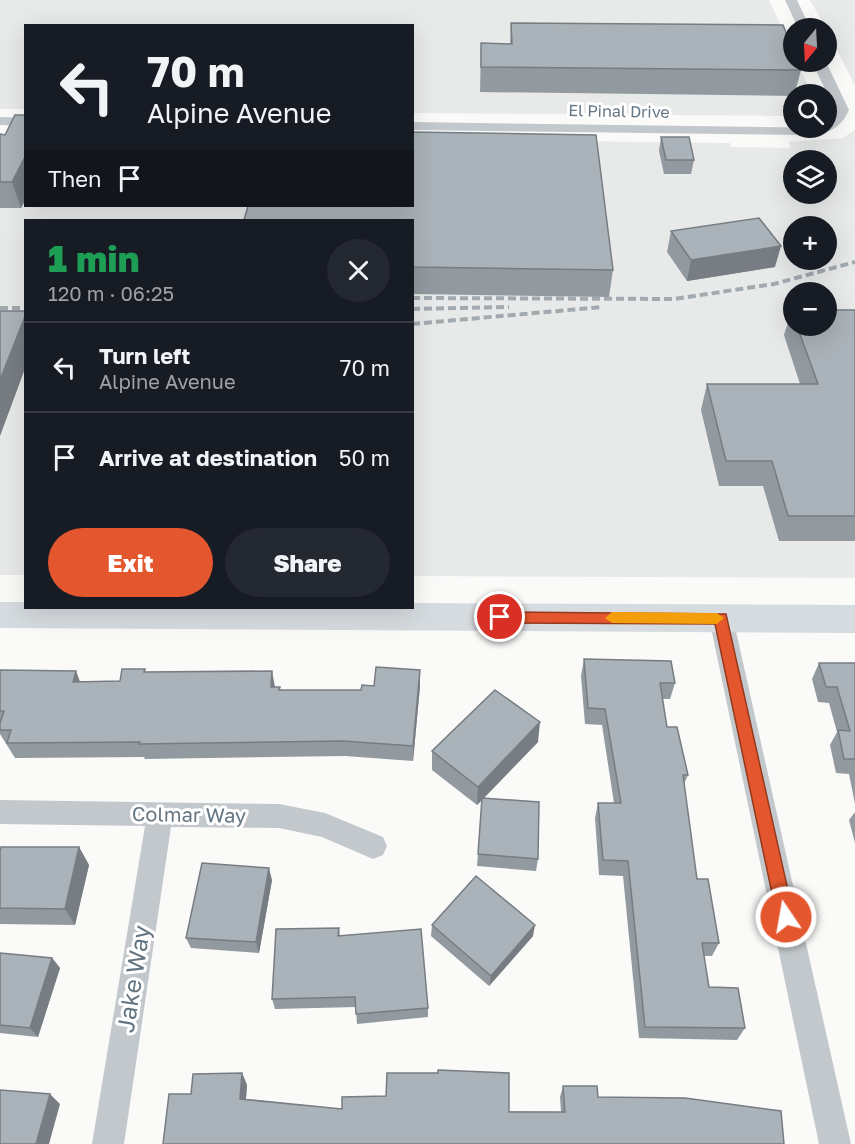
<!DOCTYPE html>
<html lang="en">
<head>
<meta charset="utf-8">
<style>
	:root { --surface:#171b24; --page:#242831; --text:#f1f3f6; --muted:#9ea1a6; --line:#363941; --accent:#e4572e }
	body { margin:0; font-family:"Golos Text",sans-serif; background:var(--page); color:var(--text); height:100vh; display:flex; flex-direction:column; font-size:22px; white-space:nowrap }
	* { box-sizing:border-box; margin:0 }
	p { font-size:20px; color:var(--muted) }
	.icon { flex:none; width:33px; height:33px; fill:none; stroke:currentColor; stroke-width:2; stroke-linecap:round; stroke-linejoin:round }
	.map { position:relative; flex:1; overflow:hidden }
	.drawer { position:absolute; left:24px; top:219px; width:390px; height:390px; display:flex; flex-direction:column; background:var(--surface); border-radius:0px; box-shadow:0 6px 24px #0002 }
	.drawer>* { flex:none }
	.top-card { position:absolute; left:24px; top:24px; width:390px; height:183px; border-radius:0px; box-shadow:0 6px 24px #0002; background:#171b24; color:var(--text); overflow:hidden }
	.needle { width:39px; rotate:198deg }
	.fabs { position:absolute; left:783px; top:18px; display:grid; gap:12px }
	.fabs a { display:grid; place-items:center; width:54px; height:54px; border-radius:50%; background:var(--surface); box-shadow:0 6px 24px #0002; font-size:30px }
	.pin { position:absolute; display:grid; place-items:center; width:51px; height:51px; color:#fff; margin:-26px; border:3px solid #fff; border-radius:50%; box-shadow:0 2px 6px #0007 }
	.me { position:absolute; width:66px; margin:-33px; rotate:348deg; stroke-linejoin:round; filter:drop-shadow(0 0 4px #0008) }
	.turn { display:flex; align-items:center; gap:21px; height:126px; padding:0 24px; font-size:27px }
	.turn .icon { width:78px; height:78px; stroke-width:2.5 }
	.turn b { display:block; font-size:42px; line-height:51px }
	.then { display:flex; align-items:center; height:57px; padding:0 24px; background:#0003; gap:12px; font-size:22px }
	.round { display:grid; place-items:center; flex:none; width:63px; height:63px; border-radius:32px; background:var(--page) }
	.head { display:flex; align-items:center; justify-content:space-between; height:102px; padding:0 24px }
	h1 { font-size:36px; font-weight:800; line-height:45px; color:#1e9e55 }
	.action { display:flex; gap:12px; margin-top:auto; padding:12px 24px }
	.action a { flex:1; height:69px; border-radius:36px; background:var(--accent); color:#fff; font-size:24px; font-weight:800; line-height:69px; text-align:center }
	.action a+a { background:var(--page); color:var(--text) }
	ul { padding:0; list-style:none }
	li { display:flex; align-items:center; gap:18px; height:90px; padding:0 24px; border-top:2px solid var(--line) }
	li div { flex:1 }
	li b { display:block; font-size:22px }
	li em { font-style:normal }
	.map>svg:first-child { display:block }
</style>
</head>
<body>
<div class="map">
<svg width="855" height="1144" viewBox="0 0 855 1144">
	<rect width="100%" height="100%" fill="#fafaf8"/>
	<path fill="#e8e9e9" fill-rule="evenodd" d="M0 0H769L793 53 794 62H797L812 94H794L793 116 413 113 412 26H26L25 109H0Z
		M810 0H855V86L826 28Z
		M855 130V578L413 576 412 220H26L25 575H0V135L25 136 26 206H412L413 139 730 143 731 147 790 148 789 142 843 138ZM794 160H826V194H794ZM794 226H826V260H794ZM794 292H826V326H794Z"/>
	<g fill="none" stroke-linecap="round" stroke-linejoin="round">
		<path fill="#c3c8cc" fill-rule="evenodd" d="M785 0H797L810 28H798Z
			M812 62H826L849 110C837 135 823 133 798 135L412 130V122L826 128V121L835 110Z
			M0 117 26 118V126L0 125Z
			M721 609 729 611 733 618 851 1144H819L709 618 713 611Z
			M0 800 279 804 325 813 383 837 387 846 383 855 373 859 322 837 279 828 171 827 124 1144H92L145 826 0 824Z"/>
		<path fill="#d6dbdf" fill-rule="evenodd" d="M0 602H26V608H412V603L855 605V633L0 628Z"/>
		<path stroke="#a2aab0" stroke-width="4" stroke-dasharray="8 4" stroke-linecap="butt" d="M412 298 674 299 774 284 855 262
			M0 308H26
			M412 309 509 307
			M412 324 602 307"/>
	</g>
	<path fill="#929a9f" d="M511 23 801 70 794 96 480 92 481 43 510 44Z
		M26 115V199L21 208H0V134L5 135Z
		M661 137 694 160 691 174H664L659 151Z
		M412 220 613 270 609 297 412 294Z
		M671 231 775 267 687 281 667 252Z
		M792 310H794V326H826L855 310V541H779L763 486H719L701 410 707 384H800L784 335Z
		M584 659 675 683 670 699H662L667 727 688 775 684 784 697 879 719 943 712 956H704L709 987 745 1028 737 1040 639 1038 623 876 599 875 595 818 598 803H614L602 725 585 724 581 676Z
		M819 663H855V804L849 774 836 773 830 745 837 732 829 703 818 702 812 679Z
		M145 669 146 672 275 687 280 690H361L374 686H420L413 761 345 756 145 759 144 757 15 758 0 734V670L80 681H120Z
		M538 742 484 798 538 859 536 871 477 866 482 800 477 805 432 770V751Z
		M855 812V843L849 820Z
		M79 847 89 865 75 925 0 924V851Z
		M272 880 259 953 191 948 186 938Z
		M432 925 533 936 489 986 431 936Z
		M339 928 340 936 428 1008V1017L357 1024 356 1007 275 1009 272 999Z
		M0 953 52 958 60 968 38 1037 0 1033Z
		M242 1073 247 1085 246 1099 342 1109 561 1112 560 1097 563 1086 598 1097 781 1111 163 1144 191 1094Z"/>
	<path fill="#777d82" d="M26 155V199L21 208 12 182Z
		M781 246 775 267 687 281 691 260Z
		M26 314V366L0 436V380Z
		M420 670V686L413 761V746Z
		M76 671 82 687 73 682Z
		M272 671 275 687H271Z
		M540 722 538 742 477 805 478 787Z
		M79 847 89 865 75 925 65 909Z
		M269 868 272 880 259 953 256 942Z
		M535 925 533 936 489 986 491 976Z
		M52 958 60 968 38 1037 30 1028Z
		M242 1073 247 1085 245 1110 240 1099Z
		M50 1094 60 1104 49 1144H36Z"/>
	<path fill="#aab3b9" stroke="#777d82" stroke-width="1.5" d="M511 23 783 25 794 52V62H797L801 70 481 67V43L512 44Z
		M15 115H26V155L12 182H0V134L5 135Z
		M412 132 596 135 613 270 412 267V220H244L248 206H412Z
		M661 137H689L694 160H666Z
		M759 218 781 246 691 260 671 231Z
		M826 310H855V516H788L772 461H726L707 384H818L797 326H826Z
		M0 311H26V314L0 380Z
		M584 659 671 661 675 683H660L667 727H677L688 775H683L697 879H708L719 943H702L709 987 738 988 745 1028 645 1027 628 861 603 860 598 803H621L605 709 588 708Z
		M819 663H855V759H844L838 730 850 731 837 687H826Z
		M376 667 420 670 413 746 343 741 139 744 140 742 7 743 11 730H0V723L4 711H0V670L76 671 73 682 120 681 122 669H145L144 672 272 671 271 687H280L279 690H361L362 685 374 686Z
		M495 690 540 722 478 787 432 751Z
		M482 798 539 802 538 859 478 854Z
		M1 847H79L65 909 0 908V851Z
		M202 863 269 868 256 942 186 938Z
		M476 876 535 925 491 976 432 925Z
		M339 928 338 936 421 929 428 1008 356 1014 355 997 272 999 276 929Z
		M0 953 52 958 30 1028 0 1025Z
		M438 1070 509 1073V1112H565L563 1086H597L598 1097 685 1098 781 1111 784 1144H163L169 1094H191L193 1074 242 1073 240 1099 342 1109V1097L386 1096 387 1073H438Z
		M0 1090 50 1094 36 1144H0Z"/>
	<path fill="#e4572e" stroke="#94391e" stroke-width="1.5" d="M500 612 726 614 794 917 792 923 786 925 779 923 777 917 715 624 500 623 493 617Z"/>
	<path fill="#f59e0b" d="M612 612 717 613 724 618 717 624 612 623 605 618Z"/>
	<g text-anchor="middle" stroke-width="6" stroke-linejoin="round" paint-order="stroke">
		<g font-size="16" fill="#657683" stroke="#fff">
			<text transform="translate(619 111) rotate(1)" y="6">El Pinal Drive</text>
		</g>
		<g font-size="20" fill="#657683" stroke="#fff">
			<text transform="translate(189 815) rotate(1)" y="7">Colmar Way</text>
		</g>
		<g font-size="24" fill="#657683" stroke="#fff">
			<text transform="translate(134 979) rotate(-81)" y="8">Jake Way</text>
		</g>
	</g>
</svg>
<div class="fabs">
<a><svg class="needle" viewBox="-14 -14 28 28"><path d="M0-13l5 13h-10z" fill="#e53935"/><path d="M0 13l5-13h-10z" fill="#9ea1a6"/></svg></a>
<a><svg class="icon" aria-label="search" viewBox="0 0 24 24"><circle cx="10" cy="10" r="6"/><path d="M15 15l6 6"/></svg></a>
<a><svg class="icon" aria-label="layers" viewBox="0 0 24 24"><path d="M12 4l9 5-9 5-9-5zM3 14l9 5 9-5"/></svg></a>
<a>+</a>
<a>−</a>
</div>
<div class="pin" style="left:500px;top:617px;background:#d93025"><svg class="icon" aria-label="arrive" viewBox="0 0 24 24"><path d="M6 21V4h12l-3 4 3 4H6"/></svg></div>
<svg class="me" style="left:786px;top:917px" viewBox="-20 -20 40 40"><circle r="17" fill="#e4572e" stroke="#fff" stroke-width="3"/><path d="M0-11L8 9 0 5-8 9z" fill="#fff"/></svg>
<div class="top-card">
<div class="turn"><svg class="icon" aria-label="left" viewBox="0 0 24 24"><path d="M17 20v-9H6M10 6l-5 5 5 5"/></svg><div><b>70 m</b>Alpine Avenue</div></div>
<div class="then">Then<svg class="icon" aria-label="arrive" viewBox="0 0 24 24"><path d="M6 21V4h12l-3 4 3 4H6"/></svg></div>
</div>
<section class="drawer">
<div class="head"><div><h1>1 min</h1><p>120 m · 06:25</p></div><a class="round"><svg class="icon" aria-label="close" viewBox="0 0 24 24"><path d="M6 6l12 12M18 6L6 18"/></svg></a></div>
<ul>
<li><svg class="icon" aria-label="left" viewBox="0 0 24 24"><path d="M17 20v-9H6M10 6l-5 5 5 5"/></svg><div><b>Turn left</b><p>Alpine Avenue</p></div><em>70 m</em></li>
<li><svg class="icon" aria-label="arrive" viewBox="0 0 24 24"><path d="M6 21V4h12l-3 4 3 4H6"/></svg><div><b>Arrive at destination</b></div><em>50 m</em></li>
</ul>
<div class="action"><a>Exit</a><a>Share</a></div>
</section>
</div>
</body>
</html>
